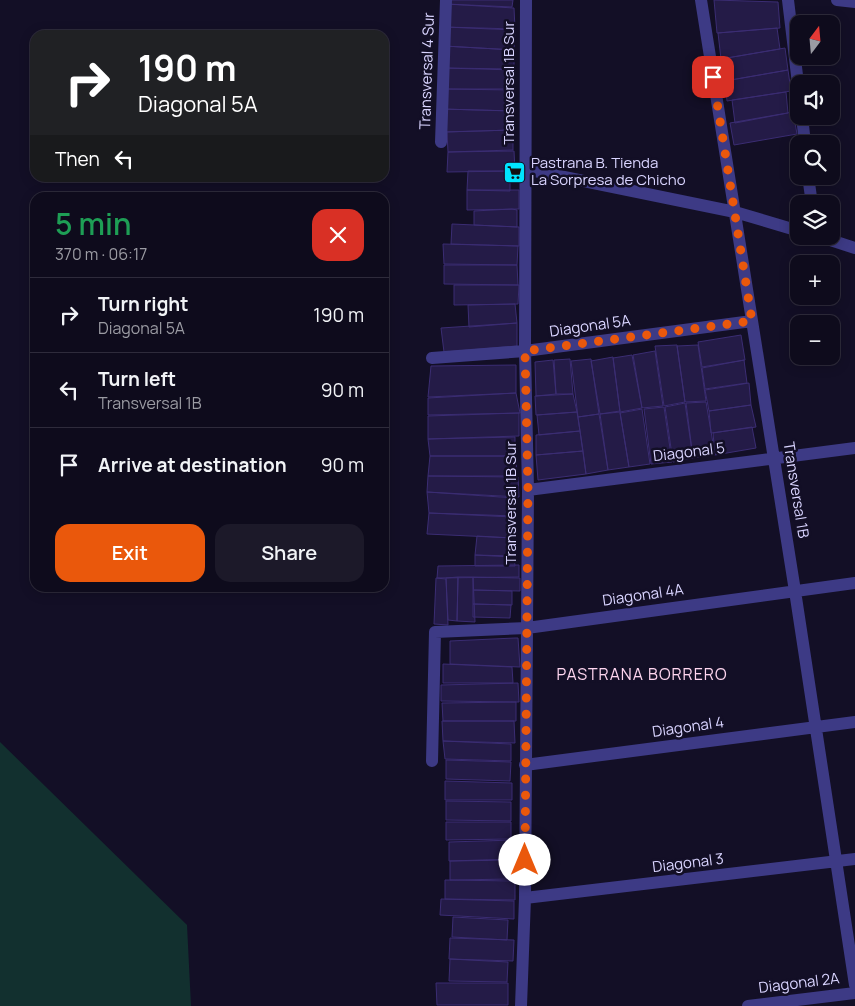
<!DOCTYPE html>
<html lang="en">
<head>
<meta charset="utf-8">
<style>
	:root { --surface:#0e0b1c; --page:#1c1929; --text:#f1f3f6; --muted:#9b9ba3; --line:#2e2b3b; --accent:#ea580c }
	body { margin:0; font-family:Manrope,sans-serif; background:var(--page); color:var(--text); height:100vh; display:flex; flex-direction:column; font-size:19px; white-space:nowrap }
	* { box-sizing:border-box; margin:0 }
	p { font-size:16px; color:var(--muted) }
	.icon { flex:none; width:28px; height:28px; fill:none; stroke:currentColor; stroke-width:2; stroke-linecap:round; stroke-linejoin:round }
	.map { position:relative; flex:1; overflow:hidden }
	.drawer { position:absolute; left:30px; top:192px; width:359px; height:400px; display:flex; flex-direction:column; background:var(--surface); border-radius:15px; box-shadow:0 2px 12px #0003,0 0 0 1px var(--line) }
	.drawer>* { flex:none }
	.banner { position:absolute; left:30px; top:30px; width:359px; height:152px; border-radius:15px; box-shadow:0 2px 12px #0003,0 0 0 1px var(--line); background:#202124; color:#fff; overflow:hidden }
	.needle { width:32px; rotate:16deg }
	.controls { position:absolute; left:790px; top:15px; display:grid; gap:10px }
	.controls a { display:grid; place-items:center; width:50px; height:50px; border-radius:10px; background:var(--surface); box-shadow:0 2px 12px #0003,0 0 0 1px var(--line); font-size:25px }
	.pin { position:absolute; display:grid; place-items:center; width:42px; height:42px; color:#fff; margin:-21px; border-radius:10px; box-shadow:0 2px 8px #0006 }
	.me { position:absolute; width:55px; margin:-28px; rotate:0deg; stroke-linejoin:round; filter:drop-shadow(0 0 4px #0008) }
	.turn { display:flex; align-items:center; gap:18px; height:105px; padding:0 25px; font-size:22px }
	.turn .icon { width:65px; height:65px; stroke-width:2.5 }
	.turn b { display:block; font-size:35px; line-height:42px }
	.then { display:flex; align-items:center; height:48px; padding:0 25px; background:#0003; gap:10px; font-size:19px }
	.round { display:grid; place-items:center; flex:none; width:52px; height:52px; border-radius:15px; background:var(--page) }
	.summary { display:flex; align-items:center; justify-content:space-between; height:85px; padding:0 25px }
	h1 { font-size:30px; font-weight:600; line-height:38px; color:#1e9e55 }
	.primary-button { display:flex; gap:10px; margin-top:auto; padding:10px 25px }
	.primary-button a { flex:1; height:58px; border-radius:15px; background:var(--accent); color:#fff; font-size:20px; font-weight:600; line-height:58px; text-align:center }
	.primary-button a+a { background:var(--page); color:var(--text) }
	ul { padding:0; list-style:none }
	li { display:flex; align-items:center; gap:15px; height:75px; padding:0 25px; border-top:1px solid var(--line) }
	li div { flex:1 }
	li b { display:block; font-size:19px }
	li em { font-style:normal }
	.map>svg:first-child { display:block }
</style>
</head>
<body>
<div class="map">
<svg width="855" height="1006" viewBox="0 0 855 1006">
	<rect width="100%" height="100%" fill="#130f26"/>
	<path fill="#12302f" d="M0 742 187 925 191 1006H0Z"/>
	<path fill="#241b47" stroke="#3b2d73" d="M446 0H513L512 7 446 4Z
		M714 0 778 2 780 28 717 33Z
		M446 4 514 8 515 29 445 27Z
		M445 27 515 30 514 50 444 46Z
		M777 28 780 49 721 59 718 33Z
		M444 46 514 50V69L444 68Z
		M785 48 788 70 725 81 721 59Z
		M444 68 514 70V89H443Z
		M788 70 791 91 727 101 725 81Z
		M443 89 514 90 513 111 442 109Z
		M786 92 788 113 735 123 732 100Z
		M442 109 513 111V130L442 132Z
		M793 112 797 134 734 145 730 123Z
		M513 130V150L448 152 447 132Z
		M514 151 515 171 447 172 448 152Z
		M468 171H510V191L467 190Z
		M467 190H519V209L467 210Z
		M512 209 517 210V227L474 225V211Z
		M452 224 519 227V246L451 244Z
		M443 244 518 246 517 265 444 264Z
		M444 265H517L518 285 444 284Z
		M454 285H519L518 304 454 305Z
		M515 304 517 323 469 327 468 305Z
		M517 323V346L444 352 441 328Z
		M741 335 745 360 702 367 698 342Z
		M677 345 685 402 664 406 655 346Z
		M698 345 706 401 685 402 677 346Z
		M655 351 663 406 642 408 633 355Z
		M632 355 642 408 620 412 613 358Z
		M613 357 620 411 600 414 591 361Z
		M570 359 573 394H556L554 360Z
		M591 359 599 414 578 417 571 361Z
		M553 360 556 394 536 396 535 362Z
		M744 360 747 383 705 389 702 368Z
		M516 365V393L428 397 431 366Z
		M749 383 751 405 709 411 705 390Z
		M516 393 520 413 428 415V398Z
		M573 394 577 412 536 415 535 396Z
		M706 402 715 455 693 458 686 403Z
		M685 403 693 458 673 462 665 407Z
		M751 405 756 427 711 433 709 411Z
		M664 407 672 462 651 464 644 409Z
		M642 409 650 464 629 467 620 413Z
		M577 412 580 431 539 435 537 415Z
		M620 412 629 467 608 470 600 414Z
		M519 413V436L428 439V416Z
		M599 414 608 470 586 474 578 417Z
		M752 427 756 448 715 455 713 433Z
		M580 431 583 451 536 455V435Z
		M515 437V456H430L428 439Z
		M583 451 586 474 538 480 536 455Z
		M430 456H516L517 476H428Z
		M428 476 518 477 519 497 427 492Z
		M427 492 515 498 513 517 429 513Z
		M429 513 515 516 513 538 427 534Z
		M477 536 512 538V557L475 555Z
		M475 555 514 556 515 566H475Z
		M519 565V577L437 578 438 566Z
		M458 577H473L475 622 457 621Z
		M458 577 457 621 448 620 446 578Z
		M473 577 520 578V591L473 590Z
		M436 578 446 579 448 625 434 624Z
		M473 590 512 591V605L473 604Z
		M473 604 511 605 510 618 473 617Z
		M515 638H518L520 667 450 664V641Z
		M443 664 512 667 513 683H443Z
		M518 683 519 702 441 701V685Z
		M516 702V721H443L442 703Z
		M442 721H514L515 743 443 741Z
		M443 741 511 744V761L445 759Z
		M446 760 511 762 510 781 446 779Z
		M445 781 512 783V800H445Z
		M446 801 511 802V821L446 820Z
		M446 822H511V839L446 840Z
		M515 840V859L449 861V842Z
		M515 860V879L450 880V861Z
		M445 880 515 881V900L445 899Z
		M441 899 514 901V919L440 915Z
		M453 917 508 920 507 940 452 937Z
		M450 938 514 940 513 961 449 959Z
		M450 959 508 962 507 982 449 981Z
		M436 983H508V1005H437Z"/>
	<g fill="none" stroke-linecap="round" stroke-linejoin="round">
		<path stroke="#3d3a85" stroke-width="12" d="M701 0 795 591 855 985
			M788 0 799 92
			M837 0 855 2
			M802 116 805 144
			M441 142 446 0
			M525 169 735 212 799 231
			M808 176 812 204
			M818 236 855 248
			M432 358 525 351 752 321
			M528 490 855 448
			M432 761 435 632 527 628 855 583
			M525 765 855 722
			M525 898 855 859
			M521 1006 525 898 527 628 528 490 525 351 526 0
			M748 1006 855 993"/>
	</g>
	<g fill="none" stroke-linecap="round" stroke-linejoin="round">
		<path stroke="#ea580c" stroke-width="9" stroke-dasharray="0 16.2" d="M525 860 528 490 525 351 752 321 713 77"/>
	</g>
	<defs>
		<symbol id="supermarket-square" viewBox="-11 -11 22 22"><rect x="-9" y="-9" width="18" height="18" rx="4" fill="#00e5ff" stroke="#130f26"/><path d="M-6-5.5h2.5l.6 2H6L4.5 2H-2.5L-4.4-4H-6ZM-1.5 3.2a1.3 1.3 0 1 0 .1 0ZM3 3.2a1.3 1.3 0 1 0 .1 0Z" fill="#111"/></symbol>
	</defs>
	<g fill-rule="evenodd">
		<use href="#supermarket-square" x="502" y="160" width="25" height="25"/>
	</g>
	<g text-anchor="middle" stroke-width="5" stroke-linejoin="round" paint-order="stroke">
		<g font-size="15" fill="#d9d4ff" stroke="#130f26">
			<text transform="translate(427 71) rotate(-88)" y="5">Transversal 4 Sur</text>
			<text transform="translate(509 83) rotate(-90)" y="5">Transversal 1B Sur</text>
			<text transform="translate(590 326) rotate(-8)" y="5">Diagonal 5A</text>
			<text transform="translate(689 452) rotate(-7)" y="5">Diagonal 5</text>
			<text transform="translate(796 490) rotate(81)" y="5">Transversal 1B</text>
			<text transform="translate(511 503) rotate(-90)" y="5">Transversal 1B Sur</text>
			<text transform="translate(643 595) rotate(-8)" y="5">Diagonal 4A</text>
			<text transform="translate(688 727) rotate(-8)" y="5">Diagonal 4</text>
			<text transform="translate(688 863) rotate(-7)" y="5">Diagonal 3</text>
			<text transform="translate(799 983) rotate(-7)" y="5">Diagonal 2A</text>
		</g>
		<g font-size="15" fill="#d9d4ff" stroke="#130f26" text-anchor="start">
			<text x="531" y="168">Pastrana B. Tienda<tspan x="531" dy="17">La Sorpresa de Chicho</tspan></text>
		</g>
		<g font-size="16" letter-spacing="1" fill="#ffd6f0" stroke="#130f26">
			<text x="642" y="680">PASTRANA BORRERO</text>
		</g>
	</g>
</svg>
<div class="controls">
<a><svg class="needle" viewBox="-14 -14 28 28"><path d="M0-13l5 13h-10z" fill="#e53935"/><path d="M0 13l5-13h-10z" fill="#9b9ba3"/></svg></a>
<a><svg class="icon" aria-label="sound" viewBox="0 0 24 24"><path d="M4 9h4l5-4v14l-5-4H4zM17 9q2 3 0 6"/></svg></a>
<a><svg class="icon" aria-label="search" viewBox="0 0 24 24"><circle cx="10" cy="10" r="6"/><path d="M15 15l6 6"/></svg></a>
<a><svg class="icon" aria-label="layers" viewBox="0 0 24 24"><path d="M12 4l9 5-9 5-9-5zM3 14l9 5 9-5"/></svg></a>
<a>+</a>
<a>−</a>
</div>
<div class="pin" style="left:713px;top:77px;background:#d93025"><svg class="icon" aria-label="arrive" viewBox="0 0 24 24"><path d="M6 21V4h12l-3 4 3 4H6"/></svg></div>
<svg class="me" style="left:525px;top:860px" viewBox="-20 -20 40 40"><circle r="19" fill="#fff"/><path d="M0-13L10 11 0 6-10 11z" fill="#ea580c"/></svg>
<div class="banner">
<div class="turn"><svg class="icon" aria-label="right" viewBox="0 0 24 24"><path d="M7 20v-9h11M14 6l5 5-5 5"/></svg><div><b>190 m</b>Diagonal 5A</div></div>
<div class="then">Then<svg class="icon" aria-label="left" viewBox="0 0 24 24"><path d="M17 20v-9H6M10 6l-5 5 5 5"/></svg></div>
</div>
<section class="drawer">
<div class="summary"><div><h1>5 min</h1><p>370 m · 06:17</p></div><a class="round" style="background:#d93025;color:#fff"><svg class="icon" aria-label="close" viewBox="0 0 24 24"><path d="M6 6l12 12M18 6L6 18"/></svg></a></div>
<ul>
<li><svg class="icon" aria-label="right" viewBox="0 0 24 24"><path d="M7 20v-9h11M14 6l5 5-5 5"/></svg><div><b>Turn right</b><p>Diagonal 5A</p></div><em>190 m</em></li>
<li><svg class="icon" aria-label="left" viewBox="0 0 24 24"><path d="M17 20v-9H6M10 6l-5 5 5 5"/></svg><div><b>Turn left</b><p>Transversal 1B</p></div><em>90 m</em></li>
<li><svg class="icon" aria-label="arrive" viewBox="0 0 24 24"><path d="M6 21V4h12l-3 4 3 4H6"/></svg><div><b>Arrive at destination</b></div><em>90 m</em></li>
</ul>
<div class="primary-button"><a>Exit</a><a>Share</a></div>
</section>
</div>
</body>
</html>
